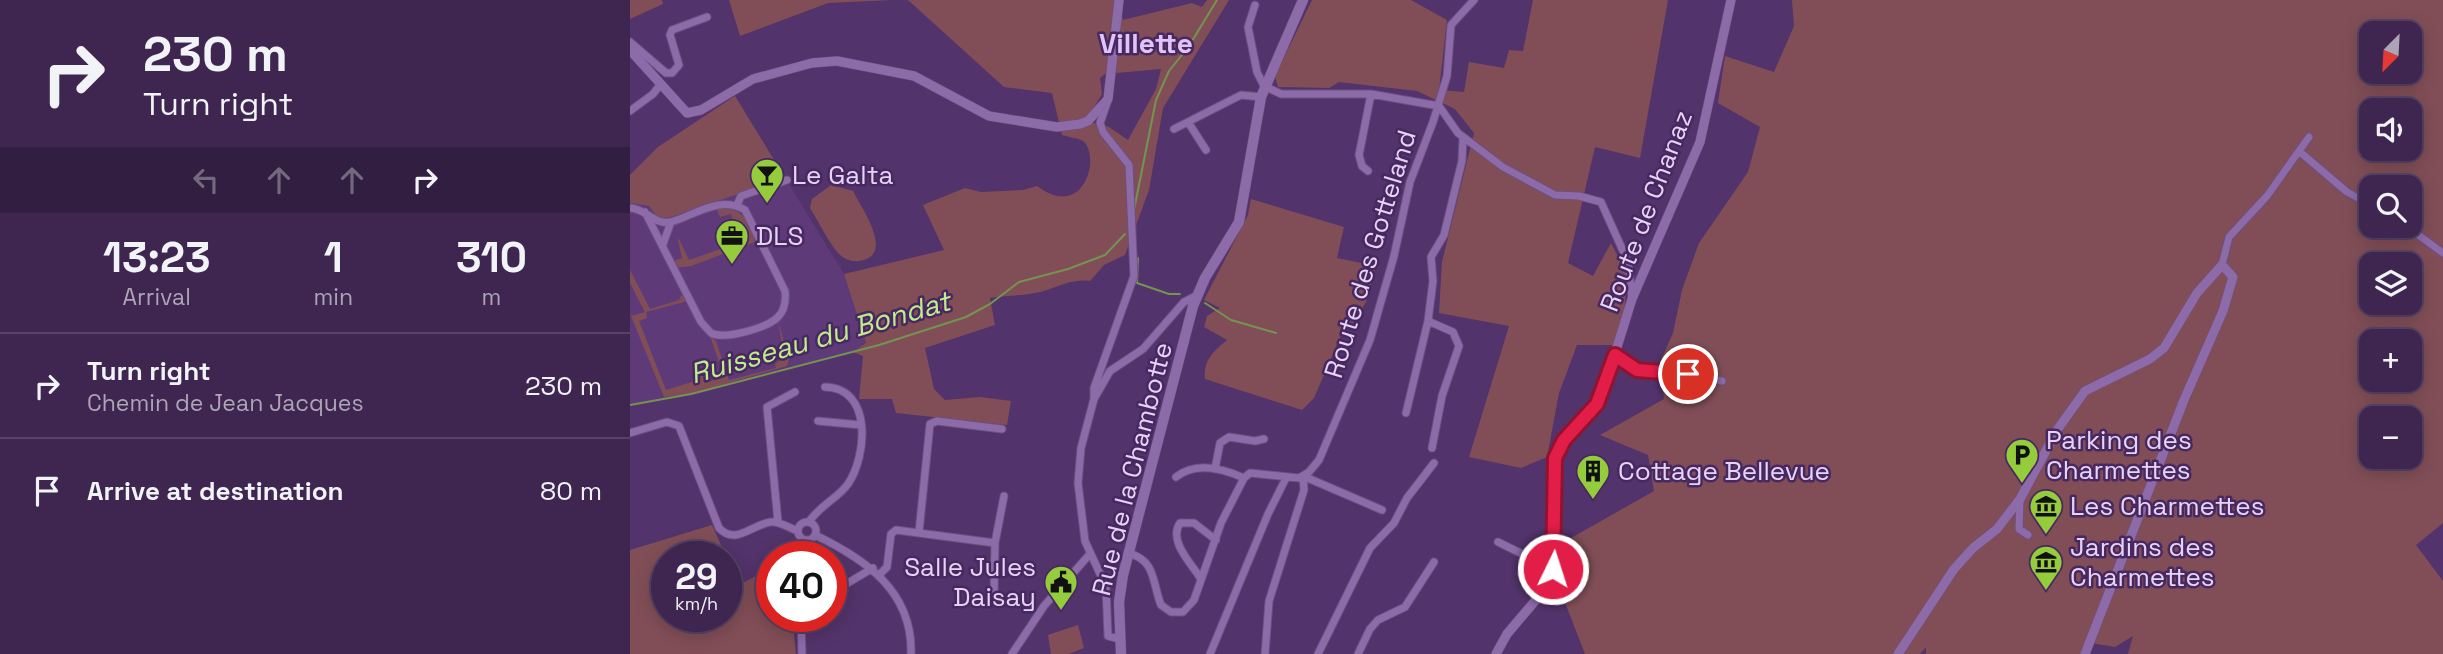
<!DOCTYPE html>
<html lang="en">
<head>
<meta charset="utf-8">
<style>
	:root { --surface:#3e2650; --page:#49325a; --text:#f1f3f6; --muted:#ada5b7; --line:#574367 }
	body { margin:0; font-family:"Space Grotesk",sans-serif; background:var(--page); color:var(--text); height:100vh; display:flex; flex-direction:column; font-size:26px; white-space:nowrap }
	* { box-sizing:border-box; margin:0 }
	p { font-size:23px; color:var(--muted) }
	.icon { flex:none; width:38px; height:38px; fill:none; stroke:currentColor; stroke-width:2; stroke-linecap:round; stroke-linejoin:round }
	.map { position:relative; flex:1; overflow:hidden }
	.side { display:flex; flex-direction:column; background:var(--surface); width:630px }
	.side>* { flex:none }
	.banner { background:#3e2650; color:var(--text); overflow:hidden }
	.needle { width:46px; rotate:204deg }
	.buttons { position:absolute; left:1729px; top:21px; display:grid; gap:14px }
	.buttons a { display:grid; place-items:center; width:63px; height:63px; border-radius:14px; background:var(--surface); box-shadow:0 4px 18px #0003,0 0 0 2px var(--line); font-size:35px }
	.speed { position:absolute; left:21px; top:541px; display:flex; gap:14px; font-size:35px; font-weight:700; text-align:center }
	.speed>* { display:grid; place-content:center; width:91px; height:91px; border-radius:50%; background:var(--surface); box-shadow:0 4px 18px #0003,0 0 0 2px var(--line); line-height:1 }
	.speed small { font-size:18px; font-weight:400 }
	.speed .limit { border:10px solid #d22; background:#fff; color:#111 }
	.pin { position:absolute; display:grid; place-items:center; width:60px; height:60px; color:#fff; margin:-30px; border:4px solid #fff; border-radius:50%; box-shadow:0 2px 7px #0007 }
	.me { position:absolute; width:77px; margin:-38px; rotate:4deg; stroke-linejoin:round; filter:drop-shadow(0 0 5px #0008) }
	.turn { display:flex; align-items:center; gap:24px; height:147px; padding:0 28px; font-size:32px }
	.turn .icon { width:91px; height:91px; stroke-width:2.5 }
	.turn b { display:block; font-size:49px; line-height:60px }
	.lanes { display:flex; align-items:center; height:66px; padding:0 28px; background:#0003; justify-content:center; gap:35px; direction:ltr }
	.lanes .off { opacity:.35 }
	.eta { display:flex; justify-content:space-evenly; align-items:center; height:119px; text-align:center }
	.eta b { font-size:42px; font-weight:800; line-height:49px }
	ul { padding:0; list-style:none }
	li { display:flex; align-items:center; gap:21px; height:105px; padding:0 28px; border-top:2px solid var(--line) }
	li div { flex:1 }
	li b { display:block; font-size:26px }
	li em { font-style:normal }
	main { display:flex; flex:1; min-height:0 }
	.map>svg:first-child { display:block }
</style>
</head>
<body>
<main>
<section class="side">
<div class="banner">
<div class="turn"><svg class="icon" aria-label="right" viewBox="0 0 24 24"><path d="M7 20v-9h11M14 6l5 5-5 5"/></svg><div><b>230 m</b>Turn right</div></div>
<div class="lanes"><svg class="icon off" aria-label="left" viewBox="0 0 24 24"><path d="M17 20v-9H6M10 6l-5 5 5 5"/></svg><svg class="icon off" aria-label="ahead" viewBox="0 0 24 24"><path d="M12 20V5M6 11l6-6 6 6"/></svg><svg class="icon off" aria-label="ahead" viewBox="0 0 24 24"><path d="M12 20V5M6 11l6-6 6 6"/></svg><svg class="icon" aria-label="right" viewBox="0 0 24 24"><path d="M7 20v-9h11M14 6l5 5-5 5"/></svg></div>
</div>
<div class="eta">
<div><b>13:23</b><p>Arrival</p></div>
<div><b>1</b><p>min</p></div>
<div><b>310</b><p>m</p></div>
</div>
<ul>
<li><svg class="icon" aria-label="right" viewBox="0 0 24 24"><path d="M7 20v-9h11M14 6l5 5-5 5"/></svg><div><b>Turn right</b><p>Chemin de Jean Jacques</p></div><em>230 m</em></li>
<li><svg class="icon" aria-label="arrive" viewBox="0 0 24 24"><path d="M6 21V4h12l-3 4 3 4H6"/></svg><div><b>Arrive at destination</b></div><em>80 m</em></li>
</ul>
</section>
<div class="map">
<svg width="1813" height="654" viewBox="0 0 1813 654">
	<rect width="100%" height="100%" fill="#53336b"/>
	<path fill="#5e3a79" d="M105 96 214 274 236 343 223 352 63 395 0 405V175L28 147Z"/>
	<path fill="#814e57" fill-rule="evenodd" d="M0 0H32L33 4 0 19Z
		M99 0H263L198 3 110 36Z
		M278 0H489L493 20 562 3 572 7 577 0H599L533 108 519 190 495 255 474 265 460 281C439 278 424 290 405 293 391 296 375 295 360 298L365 325 295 348 304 389 315 400 350 397 381 401 377 425 266 413 262 399H229L233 356 223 352 236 343 214 274 314 250 293 205 335 188 351 192 393 190 407 186C455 222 471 155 453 141 448 138 438 137 432 135L422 93 374 87ZM531 69 526 89 498 140 479 127 456 121 472 94 470 78 475 74Z
		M682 0H781L817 20 809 90 834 92 839 62 874 68 879 50 893 51 903 0H1038L1010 158 965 147 938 263 963 276 981 243 997 274 994 318 984 345H947L929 393 917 457 891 468 839 457 879 326 809 313 812 262 844 133 825 109 787 91 709 82 699 88 648 87 645 76Z
		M1162 0H1813V523L1786 545 1813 581V654H1498L1503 636 1485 647 1461 643 1452 654H1296V647L1290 654H955L929 587 939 574 941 538 1024 491 1018 455 970 435 1034 399 1030 362 1043 333 1052 290 1069 243 1118 172 1130 127 1088 103 1095 56 1144 72 1164 26ZM1741 33H1780V72H1741ZM1741 110H1780V149H1741ZM1741 187H1780V226H1741ZM1741 264H1780V303H1741ZM1741 341H1780V380H1741ZM1741 418H1780V457H1741Z
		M105 96 155 178 35 219 26 215 19 206 0 203V175L28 147Z
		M201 185 223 191C232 209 266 256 229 261 222 262 214 259 209 254 198 242 189 222 180 208L182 199Z
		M621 199 714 227 707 258 746 266 736 302 724 323 715 326 684 398 672 410 575 379C573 360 584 351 597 340L574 327 577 316 590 308 574 300 618 215Z
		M89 207C113 209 120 220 125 242L61 266 45 268 44 261 52 258 48 240 53 234 49 239 59 260 110 242 101 214 90 217 87 210Z
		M0 270 20 309 49 300 51 295 58 301 16 312 17 318 9 321 36 390 71 379 69 372 74 370 78 382 94 377 80 336 86 341 99 380 146 368 145 364 154 356 148 321 159 359 157 366 61 394 34 397 1 316 15 312 0 283Z
		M82 525 96 556H37V616H96V557L108 582H115L142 567V616H162L166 654H0V550Z
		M448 625 454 648 439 654H421L418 635Z"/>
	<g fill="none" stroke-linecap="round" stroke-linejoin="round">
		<path stroke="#759350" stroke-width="2" d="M504 210 526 100 539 71 559 46 587 0
			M508 258 507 283 539 294H550
			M575 303 601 320 646 333
			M0 405 61 394 249 345 336 317 360 304 389 282 438 269 475 255 495 234"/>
		<defs>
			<path id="minor" d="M625 5 618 27 627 72 634 86 651 94H741L809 106 828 133 873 167 925 195 949 196 971 202 998 262 1002 298
				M0 42 36 73H42L49 65 40 35 42 30 77 17
				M0 111 23 94 30 85
				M558 122 576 150
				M544 129 611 95 631 97
				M1670 152 1717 192 1741 205
				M738 171 732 166 729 155 741 94
				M107 205 111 196 157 180
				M0 208C15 208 26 226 41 222 65 215 90 195 115 210L155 291C156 301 155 310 148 317 137 328 95 340 81 333L71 322 15 212
				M1776 226 1813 253
				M33 244 41 222
				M1592 265 1599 237 1637 196 1679 137
				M985 355 1007 370 1058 374 1092 381
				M464 398V388L504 276 499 165 473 132 470 123 478 100
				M776 413 798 321
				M188 421 231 425
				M0 433 37 422 49 426 89 528C106 546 122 524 141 522 150 521 159 528 168 531
				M802 448 812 396 829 346 823 332 798 321 803 281 801 257 814 235 832 161 833 138
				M585 469 590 443 599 437 625 441 634 439
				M673 476 752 510
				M546 477C566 461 592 468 614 478
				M1390 499 1389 529 1398 535
				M148 522 137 407 165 392
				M179 522C189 506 207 499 218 484 237 456 243 388 195 387
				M168 531a9 9 0 1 1 18 0a9 9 0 1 1-18 0Z
				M289 532 300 424 307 421 372 429
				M185 535C235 559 283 591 281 654
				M868 542 923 569
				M498 553C526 560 522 582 531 605L541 612H553L564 600 591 523 614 478 620 473 669 478 679 472 689 460 740 340 764 256 780 182 803 122 817 76 821 25 844 0
				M178 556V540
				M250 574 257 567 261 534 266 530 365 543
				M571 579C561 563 538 541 550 523H564L586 540
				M201 593 243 568
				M364 594 365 543 374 496
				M171 616 172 654
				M489 639 478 636 476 587 455 541 448 483 451 448 464 399 480 371 513 349 554 302 566 296
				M382 654 414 606 459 555
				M580 654 638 514 656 478
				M635 654 639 601 674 490 673 476
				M688 654 740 548 764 523 777 498 804 463
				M728 654 740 629 748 620 775 607 804 562"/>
			<path id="tertiary" d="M0 50 57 113 71 110 123 79 182 63 207 61 284 76 359 116 427 127 450 124 458 121 478 99 489 0
				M866 654 877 634 910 595 923 569 925 458 934 440 959 414 972 395 1002 299 1070 142 1101 0
				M1268 654 1324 569 1343 548 1367 529 1390 499 1427 430 1455 391 1520 359 1534 348 1567 293 1592 265 1603 277 1593 311 1554 400 1455 654"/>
			<path id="secondary" d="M491 654 489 602 493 575 563 306 575 278 609 222 631 97 673 0"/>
		</defs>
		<use href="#minor" stroke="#6c5080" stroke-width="9"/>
		<use href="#tertiary" stroke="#6c5080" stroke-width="10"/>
		<use href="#secondary" stroke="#6c5080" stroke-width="11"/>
		<use href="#minor" stroke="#8d6ba9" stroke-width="7"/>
		<use href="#tertiary" stroke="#8d6ba9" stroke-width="9"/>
		<use href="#secondary" stroke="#8d6ba9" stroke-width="10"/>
	</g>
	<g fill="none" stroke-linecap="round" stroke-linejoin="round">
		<defs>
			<path id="route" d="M923 569 925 458 934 440 967 404 985 355 1007 370 1058 374"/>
		</defs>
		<use href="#route" stroke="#92132f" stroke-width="18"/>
		<use href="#route" stroke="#e11d48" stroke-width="12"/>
	</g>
	<defs>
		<symbol id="bar-pin" viewBox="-11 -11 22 30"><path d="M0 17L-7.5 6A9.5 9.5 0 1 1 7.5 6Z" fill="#94cc3c" stroke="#482860"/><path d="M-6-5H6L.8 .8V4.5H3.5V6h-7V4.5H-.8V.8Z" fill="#111"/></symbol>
		<symbol id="office-pin" viewBox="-11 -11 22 30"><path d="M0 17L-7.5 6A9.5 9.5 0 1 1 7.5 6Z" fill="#94cc3c" stroke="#482860"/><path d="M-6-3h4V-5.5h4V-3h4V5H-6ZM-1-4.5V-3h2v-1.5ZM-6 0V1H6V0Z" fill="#111"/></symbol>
		<symbol id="parking-pin" viewBox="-11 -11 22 30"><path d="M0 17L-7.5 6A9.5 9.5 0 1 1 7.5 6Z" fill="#94cc3c" stroke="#482860"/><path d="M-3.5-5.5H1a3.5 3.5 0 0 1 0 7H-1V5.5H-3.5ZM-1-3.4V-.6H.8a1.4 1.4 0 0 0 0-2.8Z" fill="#111"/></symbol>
		<symbol id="building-pin" viewBox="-11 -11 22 30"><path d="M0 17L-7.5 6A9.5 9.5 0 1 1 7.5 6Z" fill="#94cc3c" stroke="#482860"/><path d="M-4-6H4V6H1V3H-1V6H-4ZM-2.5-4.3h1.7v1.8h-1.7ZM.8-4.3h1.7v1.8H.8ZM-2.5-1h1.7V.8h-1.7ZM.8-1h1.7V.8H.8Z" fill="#111"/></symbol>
		<symbol id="museum-pin" viewBox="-11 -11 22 30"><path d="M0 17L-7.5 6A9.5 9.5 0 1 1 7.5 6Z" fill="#94cc3c" stroke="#482860"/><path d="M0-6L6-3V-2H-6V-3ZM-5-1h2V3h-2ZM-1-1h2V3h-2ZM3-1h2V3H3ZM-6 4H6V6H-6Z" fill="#111"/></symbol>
		<symbol id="civic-pin" viewBox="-11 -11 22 30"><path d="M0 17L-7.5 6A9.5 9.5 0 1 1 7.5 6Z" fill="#94cc3c" stroke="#482860"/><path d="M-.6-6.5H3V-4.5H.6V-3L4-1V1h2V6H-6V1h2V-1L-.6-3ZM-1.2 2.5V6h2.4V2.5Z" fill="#111"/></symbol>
	</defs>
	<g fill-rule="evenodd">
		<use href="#bar-pin" x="118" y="156" width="38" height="52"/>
		<use href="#office-pin" x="83" y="217" width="38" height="52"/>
		<use href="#parking-pin" x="1373" y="436" width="38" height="52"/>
		<use href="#building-pin" x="944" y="452" width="38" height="52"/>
		<use href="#museum-pin" x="1397" y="487" width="38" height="52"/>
		<use href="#museum-pin" x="1397" y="543" width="38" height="52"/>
		<use href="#civic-pin" x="412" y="563" width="38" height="52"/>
	</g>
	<g text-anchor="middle" stroke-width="5" stroke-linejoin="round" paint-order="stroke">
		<g font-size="26" fill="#e6d4f6" stroke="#482860" text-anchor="start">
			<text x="162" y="184">Le Galta</text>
			<text x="126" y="245">DLS</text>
			<text x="1416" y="449">Parking des<tspan x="1416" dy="30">Charmettes</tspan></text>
			<text x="988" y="480">Cottage Bellevue</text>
			<text x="1440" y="515">Les Charmettes</text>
			<text x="1440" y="556">Jardins des<tspan x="1440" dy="30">Charmettes</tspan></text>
			<text x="406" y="576" text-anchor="end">Salle Jules<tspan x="406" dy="30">Daisay</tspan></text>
		</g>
		<g font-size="26" fill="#e6d4f6" stroke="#482860">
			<text transform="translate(1016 211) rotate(-69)" y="9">Route de Chanaz</text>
			<text transform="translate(740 254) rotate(-73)" y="9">Route des Gotteland</text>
			<text transform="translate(502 469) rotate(-76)" y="9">Rue de la Chambotte</text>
		</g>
		<g font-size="28" font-weight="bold" fill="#e0c4f9" stroke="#482860">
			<text x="516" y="53">Villette</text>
		</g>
		<g font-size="28" font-style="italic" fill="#c1ec8d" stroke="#482860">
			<text transform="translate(190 337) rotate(-16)" y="10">Ruisseau du Bondat</text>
		</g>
	</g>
</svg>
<div class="buttons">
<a><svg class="needle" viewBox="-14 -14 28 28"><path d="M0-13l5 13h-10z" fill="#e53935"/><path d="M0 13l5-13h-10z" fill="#ada5b7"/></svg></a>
<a><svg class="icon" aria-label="sound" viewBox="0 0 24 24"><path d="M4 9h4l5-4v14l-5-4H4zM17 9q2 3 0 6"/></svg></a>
<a><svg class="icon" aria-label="search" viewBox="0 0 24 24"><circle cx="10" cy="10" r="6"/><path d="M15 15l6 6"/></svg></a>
<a><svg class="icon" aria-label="layers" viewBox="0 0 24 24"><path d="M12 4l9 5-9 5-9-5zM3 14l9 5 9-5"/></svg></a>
<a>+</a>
<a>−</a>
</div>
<div class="speed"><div>29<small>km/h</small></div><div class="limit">40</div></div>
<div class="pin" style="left:1058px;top:374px;background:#d93025"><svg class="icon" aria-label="arrive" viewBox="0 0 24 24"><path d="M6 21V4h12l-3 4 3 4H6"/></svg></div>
<svg class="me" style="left:923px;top:569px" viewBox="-20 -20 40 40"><circle r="17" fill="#e11d48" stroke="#fff" stroke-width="3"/><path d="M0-11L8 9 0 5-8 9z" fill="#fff"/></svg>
</div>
</main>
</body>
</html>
